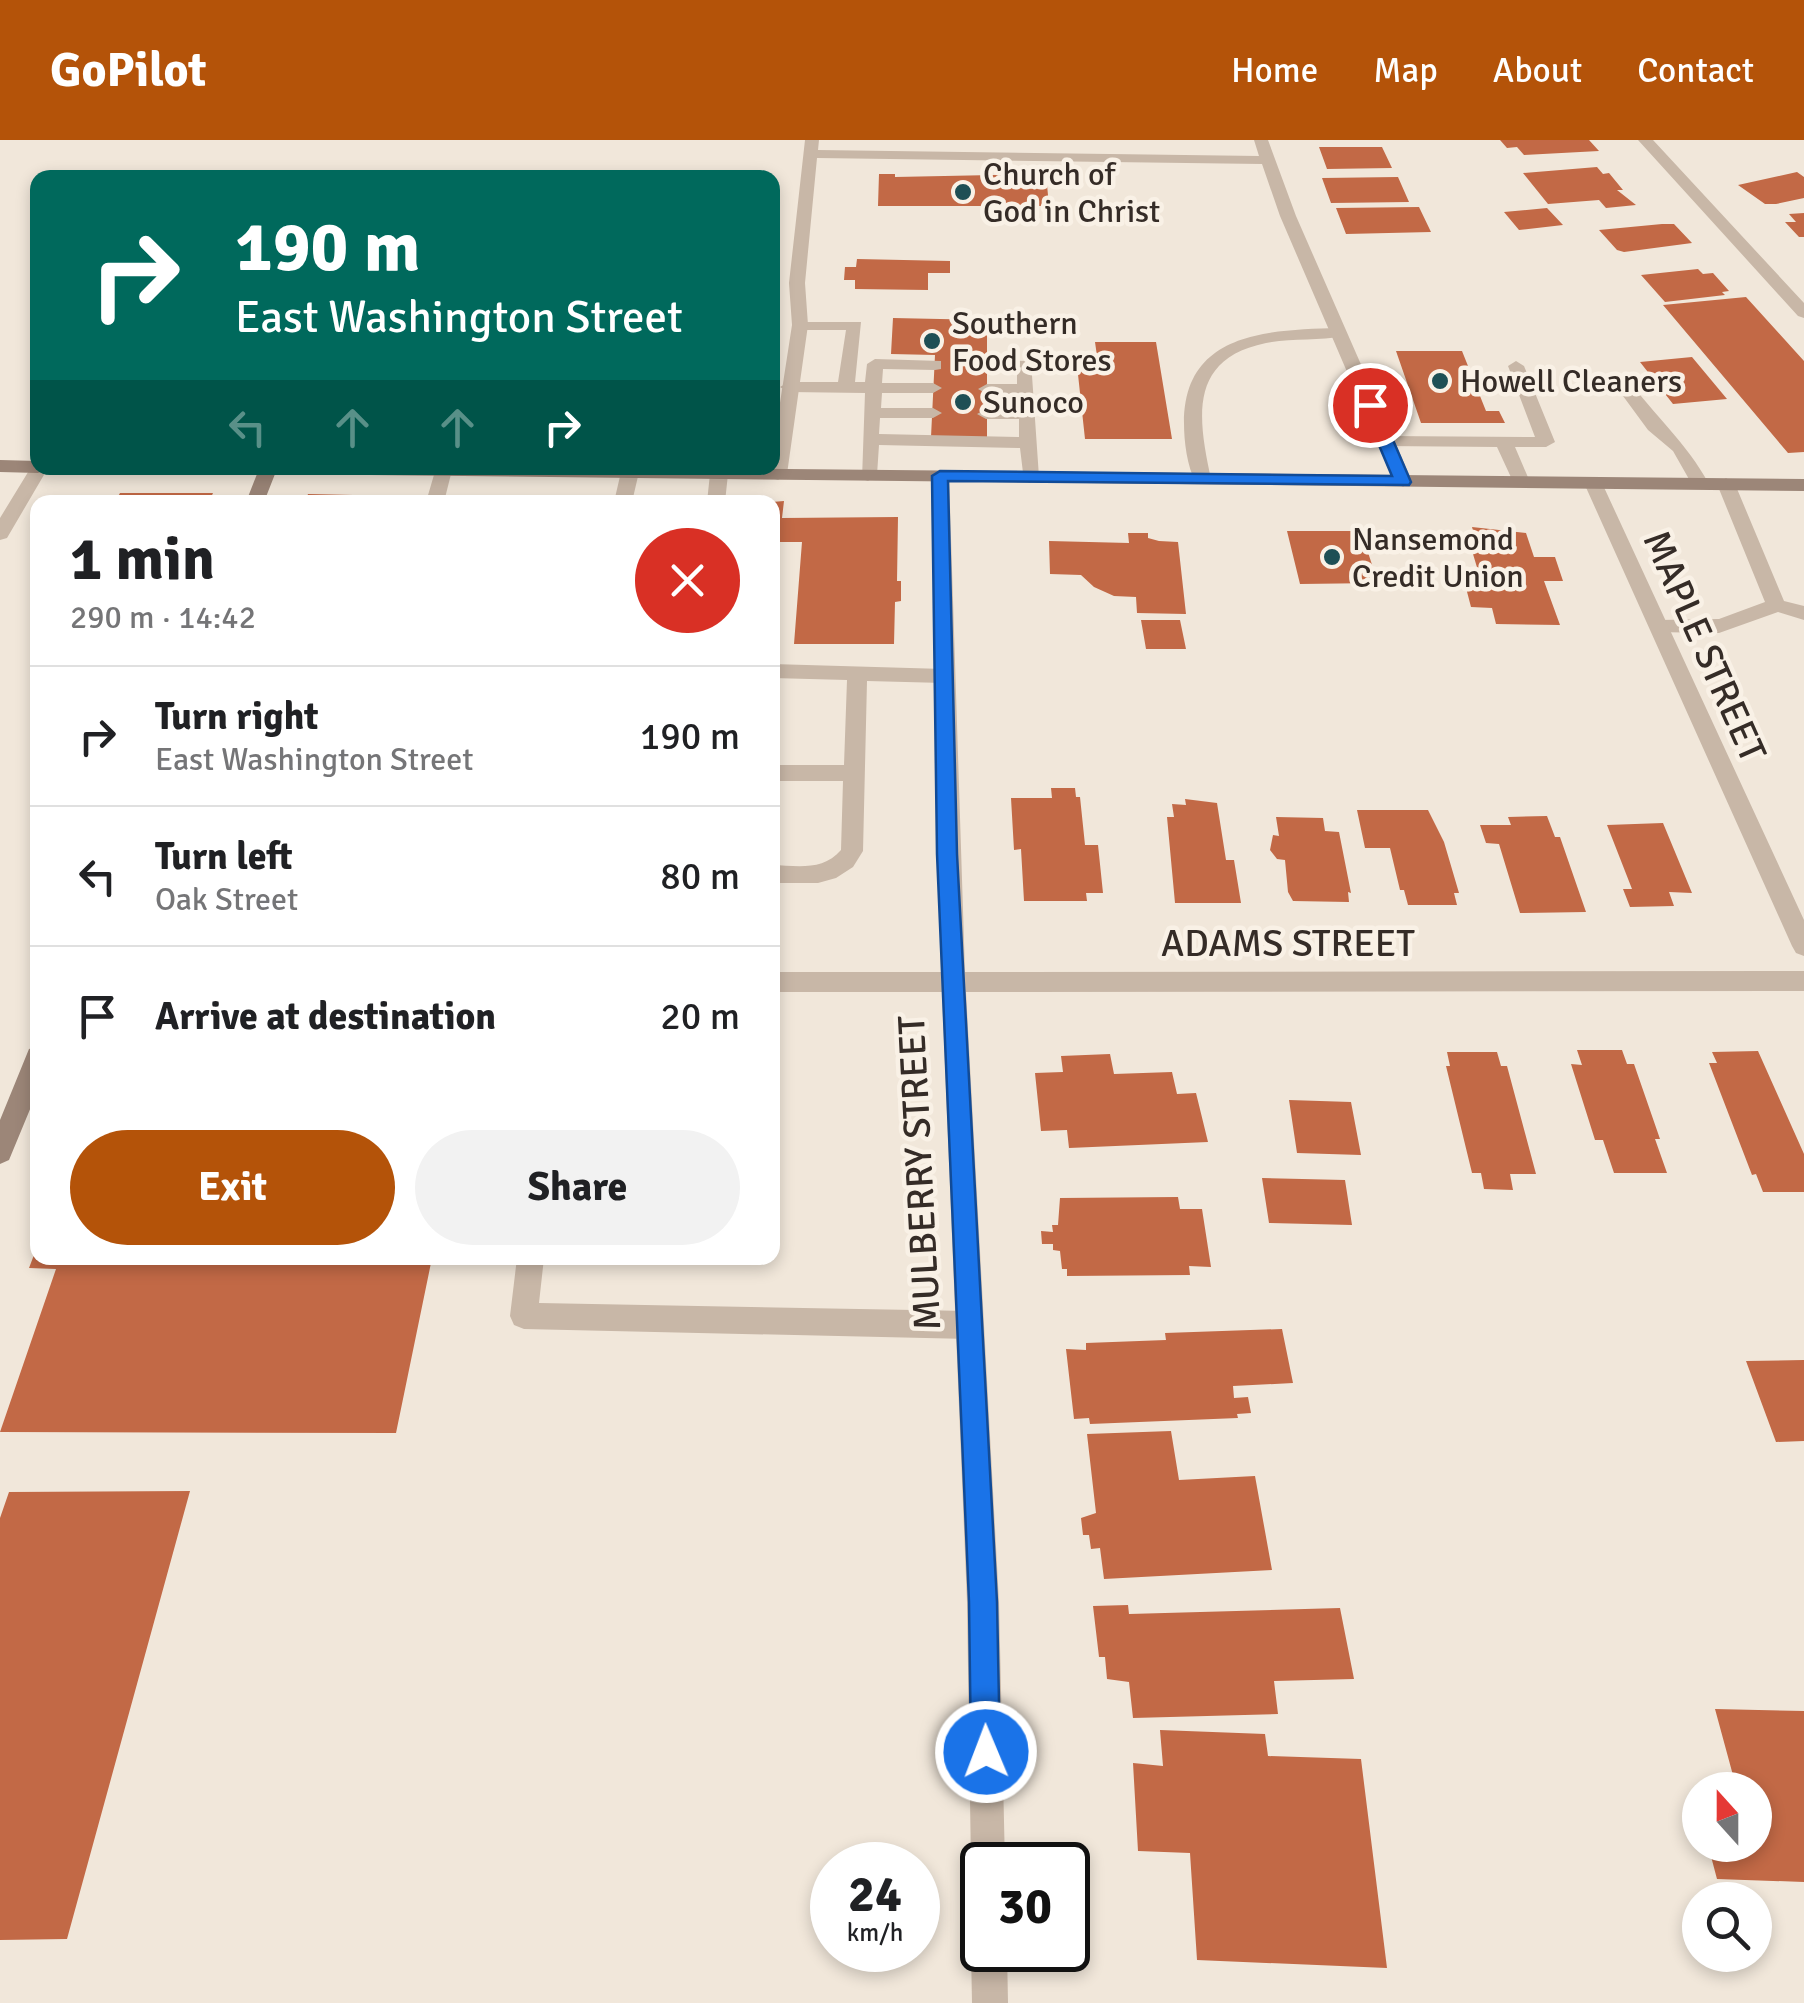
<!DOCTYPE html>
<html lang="en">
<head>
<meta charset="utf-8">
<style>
	:root { --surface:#fff; --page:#f2f2f2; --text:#202124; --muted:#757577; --line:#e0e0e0; --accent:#b45309 }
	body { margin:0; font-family:Signika,sans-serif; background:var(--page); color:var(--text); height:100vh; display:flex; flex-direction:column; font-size:38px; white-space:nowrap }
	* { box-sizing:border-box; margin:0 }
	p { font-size:32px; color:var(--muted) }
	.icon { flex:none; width:55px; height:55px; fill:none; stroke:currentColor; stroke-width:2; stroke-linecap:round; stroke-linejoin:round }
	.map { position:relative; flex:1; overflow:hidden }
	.side { position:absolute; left:30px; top:355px; width:750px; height:770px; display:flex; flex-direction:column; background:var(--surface); border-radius:20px; box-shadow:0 5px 15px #0003 }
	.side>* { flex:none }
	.guide { position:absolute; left:30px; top:30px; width:750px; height:305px; border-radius:20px; box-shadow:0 5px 15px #0003; background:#00695c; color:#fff; overflow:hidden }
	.needle { width:65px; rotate:339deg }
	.fabs { position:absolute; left:1682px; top:1632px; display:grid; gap:20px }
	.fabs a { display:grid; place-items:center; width:90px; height:90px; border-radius:50%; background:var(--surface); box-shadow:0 5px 15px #0003; font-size:50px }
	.speed { position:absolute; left:810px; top:1702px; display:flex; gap:20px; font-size:50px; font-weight:700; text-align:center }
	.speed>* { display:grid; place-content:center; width:130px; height:130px; border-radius:50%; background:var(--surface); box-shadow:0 5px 15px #0003; line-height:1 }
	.speed small { font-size:25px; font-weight:400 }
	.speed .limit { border:5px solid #111; border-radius:15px; background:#fff; color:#111 }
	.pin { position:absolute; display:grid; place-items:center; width:85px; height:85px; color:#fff; margin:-42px; border:5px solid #fff; border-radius:50%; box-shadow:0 2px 10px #0007 }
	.me { position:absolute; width:110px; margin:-55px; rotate:359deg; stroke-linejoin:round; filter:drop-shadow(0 0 8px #0008) }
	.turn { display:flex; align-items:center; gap:35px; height:210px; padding:0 40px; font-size:45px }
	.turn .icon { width:130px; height:130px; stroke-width:2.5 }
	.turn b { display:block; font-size:70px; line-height:85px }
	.lanes { display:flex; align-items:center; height:95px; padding:0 40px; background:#0003; justify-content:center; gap:50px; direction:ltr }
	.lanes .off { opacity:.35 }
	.round { display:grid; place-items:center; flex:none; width:105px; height:105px; border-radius:52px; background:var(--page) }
	.headline { display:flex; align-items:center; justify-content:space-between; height:170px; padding:0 40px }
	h1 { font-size:60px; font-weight:800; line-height:75px }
	.cta { display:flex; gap:20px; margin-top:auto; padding:20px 40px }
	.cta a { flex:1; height:115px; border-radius:60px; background:var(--accent); color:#fff; font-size:40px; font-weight:800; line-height:115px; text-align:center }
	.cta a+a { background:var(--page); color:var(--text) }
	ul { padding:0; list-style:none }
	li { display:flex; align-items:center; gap:30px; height:140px; padding:0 40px; border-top:2px solid var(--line) }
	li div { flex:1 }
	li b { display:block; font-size:38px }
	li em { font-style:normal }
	header { display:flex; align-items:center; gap:60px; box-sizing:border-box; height:140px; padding:0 50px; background:var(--accent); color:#fff }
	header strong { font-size:48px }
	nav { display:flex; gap:55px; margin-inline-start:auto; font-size:35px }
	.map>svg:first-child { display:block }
</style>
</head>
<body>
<header>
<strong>GoPilot</strong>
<nav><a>Home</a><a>Map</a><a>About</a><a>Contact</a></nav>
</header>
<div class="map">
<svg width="1804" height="1863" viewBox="0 0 1804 1863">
	<rect width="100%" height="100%" fill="#f1e7da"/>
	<path fill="#c26946" d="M1500 0H1589L1599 11 1524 15 1517 7 1507 8Z
		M1319 7H1382L1392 28 1327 29Z
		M1597 27 1603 34 1609 33 1623 50H1617L1636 65 1606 68 1599 60 1548 64 1523 33Z
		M1797 32 1804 37V58L1776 64H1765L1738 45Z
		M879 34H895V37L1046 34 1049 66H878Z
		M1398 37 1409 62 1331 63 1322 38Z
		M1419 67 1431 92 1346 94 1336 68Z
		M1547 68 1563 85 1519 90 1504 72Z
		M1804 73V97H1799L1785 82H1796L1789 74Z
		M1662 84H1674L1692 103 1624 112 1617 110 1599 90Z
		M857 119 950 121V133H928V150L855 149V140H844L845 127H856Z
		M1698 129 1703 134 1713 133 1729 151 1722 152 1725 155 1665 162 1641 135Z
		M1746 157 1804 221V312L1788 313 1663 165Z
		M893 178 987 180V298L931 297 935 215 891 214Z
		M1095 202H1156L1172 299H1085L1076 216H1097Z
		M1396 211H1462L1486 271H1499L1505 283H1421Z
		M1692 217 1727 259 1673 264 1640 222Z
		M120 353H213L209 362H115Z
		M308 354 398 356 396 362H305Z
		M471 357 533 358 532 362H469Z
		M784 361 782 378 898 377 897 441H901V461L895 462 894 504H794L802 402H779L780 392H772V362Z
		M1472 387 1526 393 1534 417H1555L1563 441H1544L1560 485 1496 484 1492 468 1471 467 1465 444H1482L1467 394H1474Z
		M1287 391H1361L1378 443 1300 444Z
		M1128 393H1148V398L1159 401 1178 402 1186 474 1137 473 1136 457 1114 456 1094 447 1081 435 1050 434 1049 401 1129 403Z
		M1141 480H1180L1186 509H1146Z
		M1051 648H1075L1076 657H1080L1085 705H1098L1103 753H1086L1087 761H1024L1021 709 1014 710 1011 658H1052Z
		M1185 659 1217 663 1226 720H1234L1241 763H1175L1167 677H1174L1172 664 1186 665Z
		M1357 670H1428L1444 702 1459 753H1454L1457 765H1408L1404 750H1400L1390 708H1365Z
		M1547 676 1555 697H1560L1586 772 1520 773 1499 704 1486 703 1480 685H1511L1508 677Z
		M1276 677 1323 678 1325 691 1339 692 1351 753 1348 752 1349 762 1293 761 1288 752 1285 720 1277 719 1270 710 1273 695 1279 696Z
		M1663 683 1692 753 1669 752 1674 766 1630 767 1623 749H1632L1607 685Z
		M1577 910H1622L1627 924H1634L1660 999H1655L1667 1033H1614L1603 1000H1595L1571 924 1582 925Z
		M1758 911 1804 1014V1052H1763L1756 1034 1752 1035 1709 923H1717L1712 912Z
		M1447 912H1497L1501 926H1507L1536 1034H1510L1513 1050 1484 1049 1481 1033H1472L1446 926H1450Z
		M1110 914 1114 934 1172 932 1177 954 1196 953 1208 1002 1069 1008 1067 990 1041 991 1035 933 1063 932 1061 916Z
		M1289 960 1351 962 1361 1015 1297 1013Z
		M772 991H779L776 1074H772Z
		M1262 1038 1345 1040 1352 1085 1269 1083Z
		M1178 1057 1180 1069H1202L1211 1127 1189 1126 1190 1135 1067 1136V1129H1062L1060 1111 1053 1110V1104H1042L1041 1091 1053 1092 1052 1085H1058L1060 1058Z
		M37 1107 38 1118H432L396 1293 0 1292 56 1129 29 1128Z
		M1282 1189 1293 1243 1233 1246 1234 1258 1248 1257 1251 1273 1237 1274 1238 1278 1090 1284 1089 1278 1074 1279 1066 1209 1086 1210V1203L1166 1200 1165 1193Z
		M1804 1220V1301L1776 1302 1746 1221Z
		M1171 1291 1179 1340 1255 1336 1272 1430 1104 1439 1100 1408 1091 1409 1089 1395H1083L1081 1378 1096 1373 1087 1294Z
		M190 1351 67 1799 0 1800V1378L9 1352Z
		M1128 1465 1129 1474 1340 1468 1354 1539 1274 1541 1278 1574 1133 1578 1129 1542 1107 1539 1105 1517H1099L1093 1466Z
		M1715 1569 1804 1571V1742L1717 1739 1708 1705H1755V1650H1737Z
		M1160 1590 1265 1594 1268 1616 1361 1619 1387 1828 1197 1820 1190 1713 1138 1711 1133 1623 1163 1626Z"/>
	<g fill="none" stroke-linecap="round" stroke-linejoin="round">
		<path fill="#c8b7a7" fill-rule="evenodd" d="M794 182H861L855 242H865L867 224 875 219 941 221V229L935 230 883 229 882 243H933L942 248 933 253H882L881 268H933L942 273 933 278H880L879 294 1019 297V279H986L977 274 986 269H1018V254H987L978 249 987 244H1017V230H987L979 225 987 220 1031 221 1039 337 1030 343 1024 341 1020 308 879 305 877 335 868 341 862 339 865 253 789 252 780 247 789 242H838L846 190H800L792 185Z
			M1338 188 1344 190V196C1318 201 1292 198 1266 203 1188 219 1198 278 1211 339L1208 343H1196C1187 326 1184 302 1184 283 1184 192 1268 190 1338 188Z
			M1516 221 1524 226 1555 302 1546 307H1515L1530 342 1527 346H1515L1497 307 1385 306 1376 301 1385 296 1535 297 1508 226Z
			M1614 237H1626C1655 276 1686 302 1709 344L1706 348H1694L1673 311 1648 290 1612 241Z
			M38 323V328H48L7 398 0 400V378L33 324Z
			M436 328 452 330 444 362H426Z
			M626 328 639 332 632 362H614L621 332Z
			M719 328 728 334 725 362H707L710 334Z
			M1726 338 1735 344 1784 461 1804 466V480L1778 472 1719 493 1651 492V482L1658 480 1719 479 1765 462 1717 344Z
			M772 524 944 529 954 536 944 543 867 541 863 711 853 727 836 738 818 743H772V725C798 726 823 731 841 710L843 641H772V625H844L847 540 772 538Z
			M517 1118H544L539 1163 969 1171 979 1175 983 1185 979 1195 969 1199 524 1189 514 1185 510 1176Z"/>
		<path fill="#c8b7a7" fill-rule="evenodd" d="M805 0H819L818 10 1259 16 1254 0H1268L1296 76 1412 341 1403 347 1394 341 1280 76 1262 24 817 18 805 143 808 185 787 334 778 340 772 338 769 334 792 185 789 143Z
			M1638 0H1653L1804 163V178L1798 176Z
			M940 330 949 336 965 832 1804 831V851L966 852 999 1462 1005 1725H982V1740L976 1737 971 1725 967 1462 942 852H772V832H941L931 336Z
			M1593 337 1602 343 1804 780V816L1796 813 1792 806 1584 343Z
			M982 1795V1810H1007L1008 1863H972L971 1810 977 1798Z"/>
		<path fill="#9c8678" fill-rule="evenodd" d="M0 320 38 321V328H47L38 333 0 332Z
			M185 328H681L1804 339V351L275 334 264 362H246L257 334H194Z
			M38 906V950L9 1020 0 1024V980L29 909Z"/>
	</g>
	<path fill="#1a73e8" stroke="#114b97" stroke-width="2.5" d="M1370 260 1378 265 1411 342 1409 345 948 341 957 714 997 1462 1000 1612 996 1623 986 1627 975 1623 971 1612 969 1462 937 714 932 336 940 331 1392 336 1362 265Z"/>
	<g fill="#1e4f55" stroke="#f9f1e6" stroke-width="4">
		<circle cx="963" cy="52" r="10"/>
		<circle cx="932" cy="201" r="10"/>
		<circle cx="1440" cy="241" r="10"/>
		<circle cx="963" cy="262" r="10"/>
		<circle cx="1332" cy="417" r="10"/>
	</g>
	<g text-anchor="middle" stroke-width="9" stroke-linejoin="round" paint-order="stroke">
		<g font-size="32" fill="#352c27" stroke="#f9f1e6" text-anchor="start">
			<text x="983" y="45">Church of<tspan x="983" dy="37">God in Christ</tspan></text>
			<text x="952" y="194">Southern<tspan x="952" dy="37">Food Stores</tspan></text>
			<text x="1460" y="252">Howell Cleaners</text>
			<text x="983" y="273">Sunoco</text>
			<text x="1352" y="410">Nansemond<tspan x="1352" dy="37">Credit Union</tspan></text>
		</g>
		<g font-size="38" fill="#352c27" stroke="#f9f1e6">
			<text transform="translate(1705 506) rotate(66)" y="13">MAPLE STREET</text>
			<text x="1288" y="816">ADAMS STREET</text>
			<text transform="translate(919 1033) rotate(-93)" y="13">MULBERRY STREET</text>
		</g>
	</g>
</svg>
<div class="fabs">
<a><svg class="needle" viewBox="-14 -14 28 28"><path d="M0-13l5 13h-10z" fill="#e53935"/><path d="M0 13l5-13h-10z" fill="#757577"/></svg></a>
<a><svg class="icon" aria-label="search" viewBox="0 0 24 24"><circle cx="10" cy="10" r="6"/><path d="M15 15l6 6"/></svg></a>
</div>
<div class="speed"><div>24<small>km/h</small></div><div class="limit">30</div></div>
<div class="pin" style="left:1370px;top:265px;background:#d93025"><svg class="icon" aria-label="arrive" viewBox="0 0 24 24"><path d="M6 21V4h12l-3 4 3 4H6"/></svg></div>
<svg class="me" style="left:986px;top:1612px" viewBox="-20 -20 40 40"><circle r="17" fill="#1a73e8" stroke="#fff" stroke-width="3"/><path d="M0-11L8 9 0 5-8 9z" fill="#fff"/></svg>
<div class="guide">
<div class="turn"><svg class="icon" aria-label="right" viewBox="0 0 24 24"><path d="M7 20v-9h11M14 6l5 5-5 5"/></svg><div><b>190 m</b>East Washington Street</div></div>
<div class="lanes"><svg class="icon off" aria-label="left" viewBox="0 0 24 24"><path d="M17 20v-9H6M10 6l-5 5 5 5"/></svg><svg class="icon off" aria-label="ahead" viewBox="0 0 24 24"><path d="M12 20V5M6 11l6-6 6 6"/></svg><svg class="icon off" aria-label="ahead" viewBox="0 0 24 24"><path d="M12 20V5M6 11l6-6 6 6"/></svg><svg class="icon" aria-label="right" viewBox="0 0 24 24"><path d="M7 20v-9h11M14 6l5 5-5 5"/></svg></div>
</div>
<section class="side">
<div class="headline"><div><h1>1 min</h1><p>290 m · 14:42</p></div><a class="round" style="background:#d93025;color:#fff"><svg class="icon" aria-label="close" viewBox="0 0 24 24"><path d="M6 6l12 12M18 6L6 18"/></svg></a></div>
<ul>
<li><svg class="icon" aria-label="right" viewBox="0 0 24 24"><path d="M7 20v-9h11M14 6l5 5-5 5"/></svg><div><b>Turn right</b><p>East Washington Street</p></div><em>190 m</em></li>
<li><svg class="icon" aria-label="left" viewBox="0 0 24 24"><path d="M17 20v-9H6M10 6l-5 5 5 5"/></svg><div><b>Turn left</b><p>Oak Street</p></div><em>80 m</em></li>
<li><svg class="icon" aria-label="arrive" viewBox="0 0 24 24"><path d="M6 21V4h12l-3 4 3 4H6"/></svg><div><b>Arrive at destination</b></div><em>20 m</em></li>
</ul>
<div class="cta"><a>Exit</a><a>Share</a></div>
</section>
</div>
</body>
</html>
